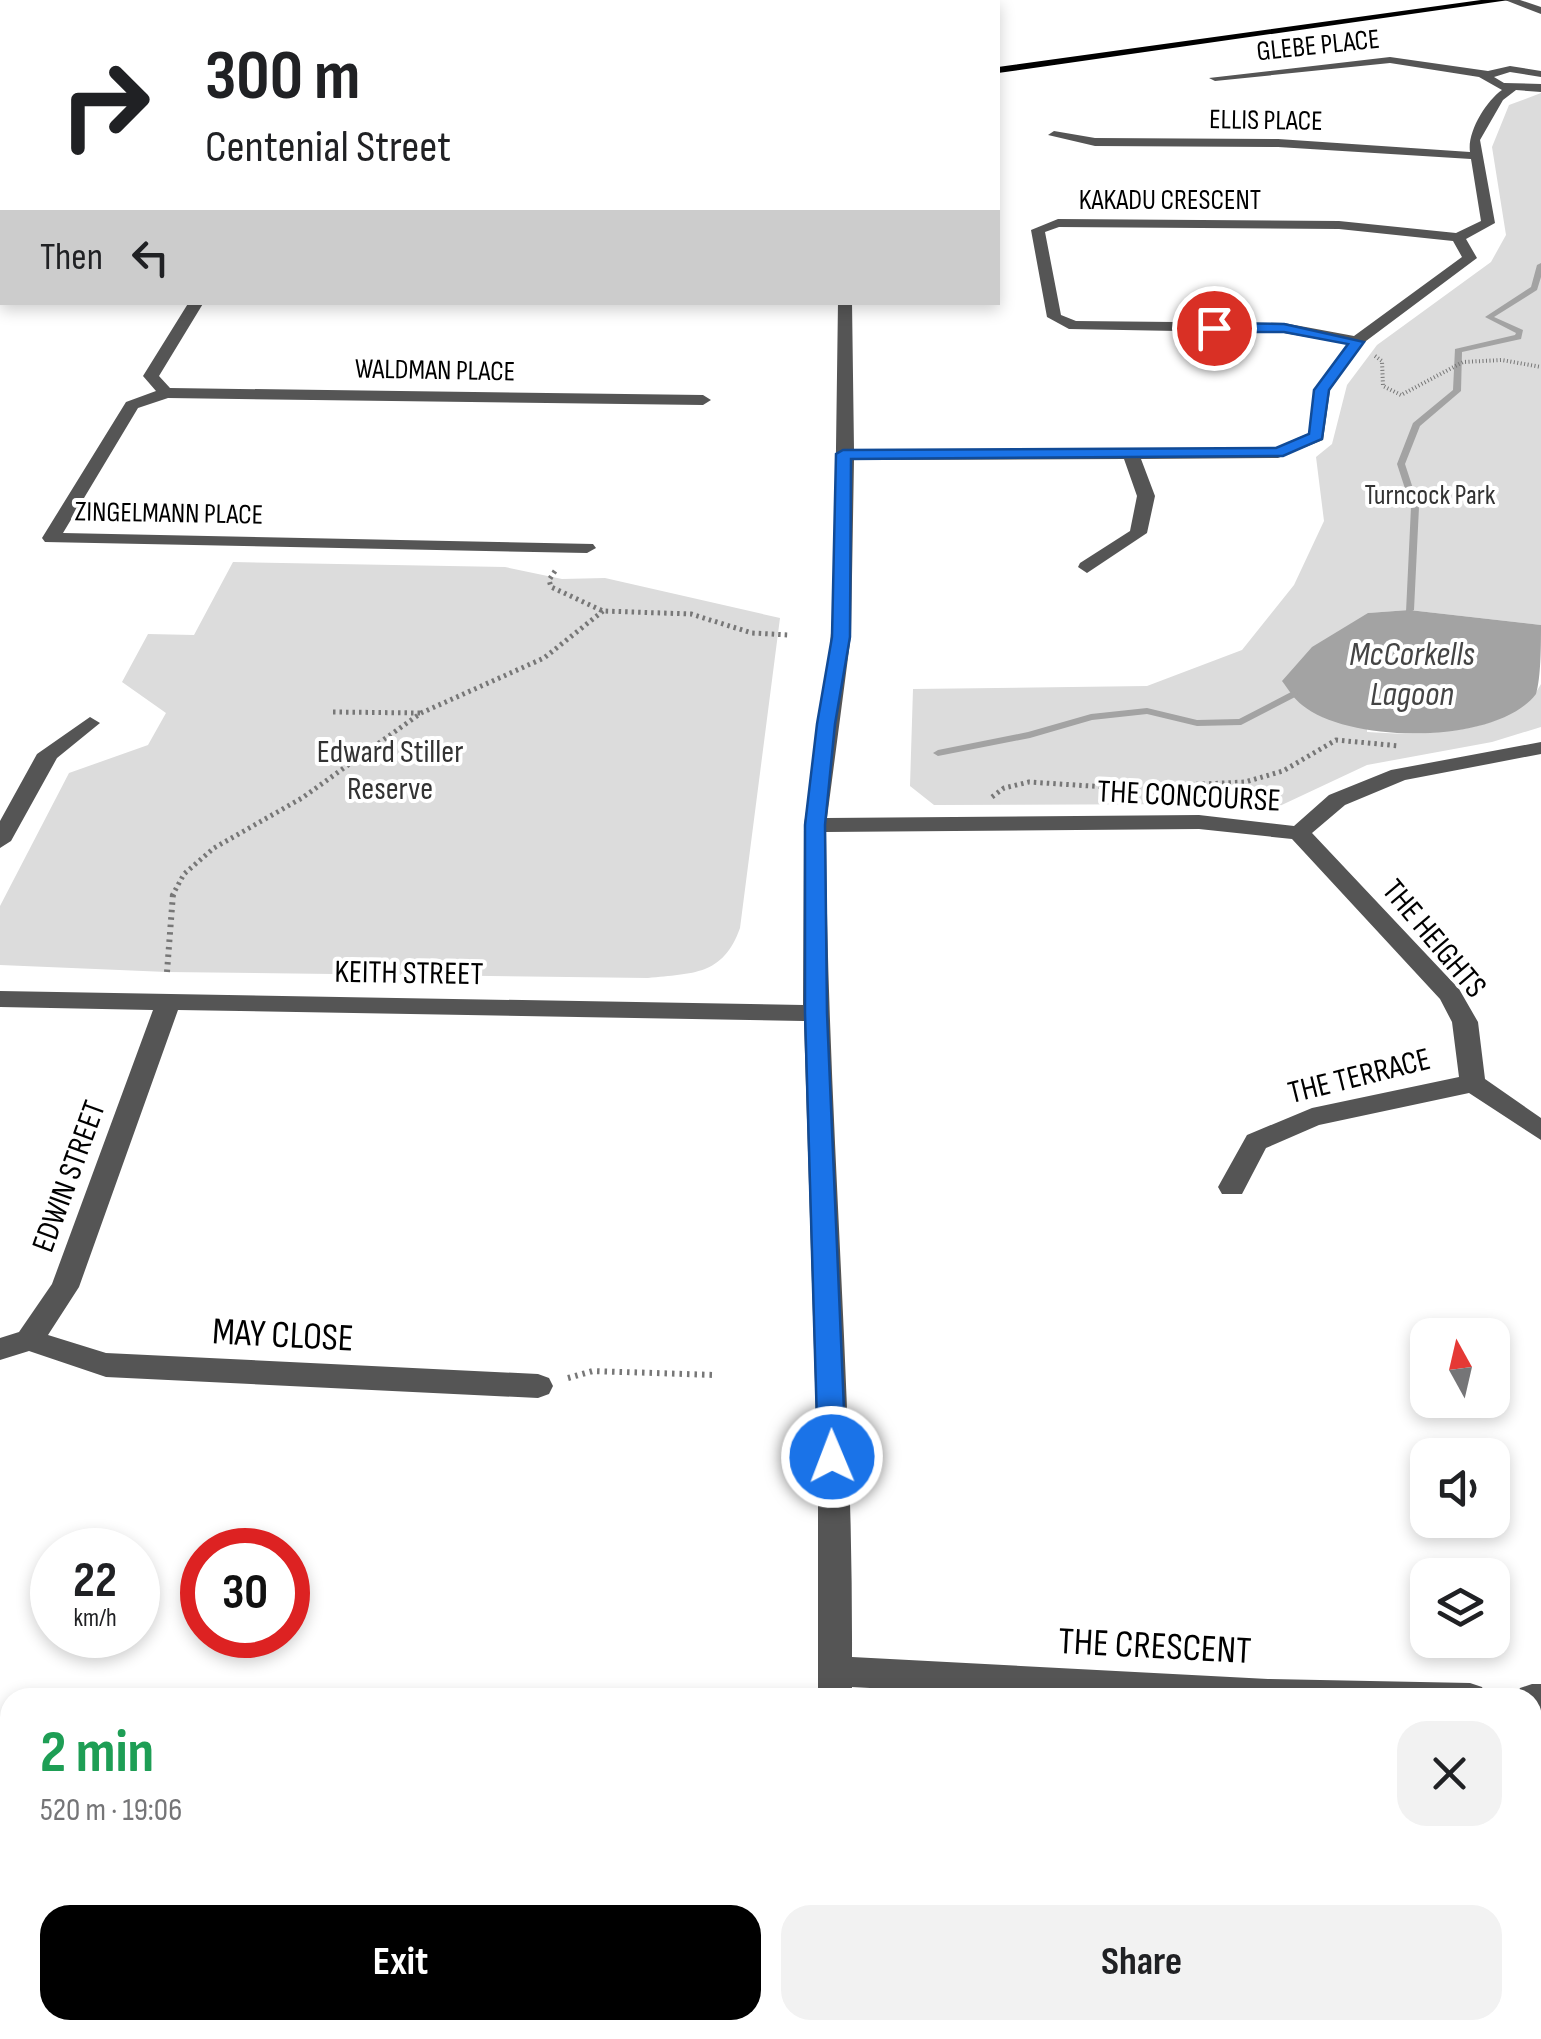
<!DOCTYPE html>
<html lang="en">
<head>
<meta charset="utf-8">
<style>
	:root { --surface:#fff; --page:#f2f2f2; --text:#202124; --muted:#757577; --accent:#000 }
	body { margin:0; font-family:"Sofia Sans Condensed",sans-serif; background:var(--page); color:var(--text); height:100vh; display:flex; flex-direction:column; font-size:38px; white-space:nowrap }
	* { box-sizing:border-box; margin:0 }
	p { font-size:32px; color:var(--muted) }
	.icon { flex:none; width:55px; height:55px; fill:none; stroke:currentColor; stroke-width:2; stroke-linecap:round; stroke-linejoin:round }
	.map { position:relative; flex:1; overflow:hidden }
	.details { position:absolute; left:0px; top:1688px; width:1542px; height:352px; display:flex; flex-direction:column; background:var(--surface); border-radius:30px 30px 0 0; box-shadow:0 5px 15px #0003 }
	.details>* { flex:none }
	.top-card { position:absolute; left:0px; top:0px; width:1000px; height:305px; box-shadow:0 5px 15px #0003; background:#fff; color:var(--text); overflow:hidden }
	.needle { width:65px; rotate:352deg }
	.fabs { position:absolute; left:1410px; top:1318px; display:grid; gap:20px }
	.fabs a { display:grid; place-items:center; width:100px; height:100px; border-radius:20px; background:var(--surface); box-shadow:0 5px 15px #0003; font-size:50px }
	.speed { position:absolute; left:30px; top:1528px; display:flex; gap:20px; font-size:50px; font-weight:700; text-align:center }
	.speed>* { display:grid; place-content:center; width:130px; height:130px; border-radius:50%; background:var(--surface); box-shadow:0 5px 15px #0003; line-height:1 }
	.speed small { font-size:25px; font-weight:400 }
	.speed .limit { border:15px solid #d22; background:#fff; color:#111 }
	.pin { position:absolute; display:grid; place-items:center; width:85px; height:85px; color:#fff; margin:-42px; border:5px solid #fff; border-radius:50%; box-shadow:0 2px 10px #0007 }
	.me { position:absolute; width:110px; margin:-55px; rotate:359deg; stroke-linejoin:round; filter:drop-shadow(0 0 8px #0008) }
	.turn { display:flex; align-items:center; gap:35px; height:210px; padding:0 40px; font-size:45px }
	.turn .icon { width:130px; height:130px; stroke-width:2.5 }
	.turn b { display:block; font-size:70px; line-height:85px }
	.then { display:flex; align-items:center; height:95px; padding:0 40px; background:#0003; gap:20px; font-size:38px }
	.round { display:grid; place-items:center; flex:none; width:105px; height:105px; border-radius:30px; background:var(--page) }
	.overview { display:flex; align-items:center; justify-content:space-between; height:170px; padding:0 40px }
	h1 { font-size:60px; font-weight:700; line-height:75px; color:#1e9e55 }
	.button { display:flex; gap:20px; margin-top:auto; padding:20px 40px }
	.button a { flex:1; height:115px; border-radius:30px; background:var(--accent); color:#fff; font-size:40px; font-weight:700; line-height:115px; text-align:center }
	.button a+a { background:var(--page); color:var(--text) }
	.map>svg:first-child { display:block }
</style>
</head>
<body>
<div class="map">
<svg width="1541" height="2039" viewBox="0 0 1541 2039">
	<rect width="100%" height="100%" fill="#fff"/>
	<path fill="#dcdcdc" d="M1541 93V625L1409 610 1368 613 1367 732C1419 736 1513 736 1541 684V727L1492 742 1367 765 1269 811 1203 804 934 805 910 786 913 689 1147 686 1242 650 1294 585 1324 521 1316 457 1332 444 1347 385 1377 345 1491 262 1506 235 1492 147 1509 105Z
		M233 562 505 567 562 579 605 578 780 618 740 928C723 976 693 973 648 978L167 972 0 965V906L69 773 148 745 166 713 122 682 148 634 194 635Z"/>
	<path fill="#a3a3a3" d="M1409 610 1541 625C1541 644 1541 678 1536 694 1497 745 1349 744 1302 705 1294 699 1288 689 1282 681L1312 647 1368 613Z"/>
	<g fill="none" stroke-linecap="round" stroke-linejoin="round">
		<path fill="#a3a3a3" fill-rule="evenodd" d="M1541 263V277L1537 290 1494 317 1523 330 1521 339 1462 352 1461 391 1420 426 1405 464 1419 507 1414 610 1409 613 1406 612 1411 507 1397 464 1413 423 1453 390 1455 349 1515 335 1516 333 1485 317 1531 287 1537 265Z
			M1293 691 1298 694 1297 696 1241 725 1197 726 1147 714 1092 720 1030 738 938 756 933 753 938 750 1028 732 1091 714 1147 708 1197 720 1239 719Z"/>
		<path stroke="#777" stroke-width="4" stroke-dasharray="1 2.5" stroke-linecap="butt" d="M1375 356 1382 361 1383 386 1401 395 1463 362 1502 360 1541 367"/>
		<path stroke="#777" stroke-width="5" stroke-dasharray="2.5 4" stroke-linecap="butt" d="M555 571 549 580 551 587 603 611 691 614 752 633 788 635
			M333 712 420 713
			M992 797 1004 788 1029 782 1121 788 1245 782 1283 771 1336 740 1400 746
			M172 896 184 874 214 848 302 798 421 713 544 658 603 611"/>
		<path stroke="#777" stroke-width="6" stroke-dasharray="2.5 5" stroke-linecap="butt" d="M167 972 173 894
			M568 1378 593 1371 714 1375"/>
		<path fill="#555" fill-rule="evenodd" d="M837 0H847V2H837Z
			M1505 0H1520L1541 7V14Z
			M1390 57 1488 71 1510 66 1541 71V77L1510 72 1494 77 1504 83 1541 84V92L1516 90 1503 100 1480 140 1495 223 1466 239 1477 258 1362 344 1330 390 1323 440 1278 458 1141 459 1155 496 1147 533 1087 573 1078 567 1080 563 1130 531 1137 496 1124 459 854 460 851 635 827 818 1199 815 1294 826 1329 795 1391 770 1541 742V754L1405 780 1345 805 1312 833 1459 989 1478 1022 1485 1079 1541 1118V1140L1469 1093 1319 1125 1266 1148 1242 1194H1222L1218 1187 1247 1135 1312 1108 1459 1077 1452 1022 1440 999 1292 839 1199 829 826 832C827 1107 853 1381 852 1657L1268 1679 1470 1683 1482 1687 1487 1698H1047L852 1687V1698H818V1481L804 1021 178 1010 79 1287 48 1335 106 1353 538 1374 549 1378 553 1386 549 1394 538 1398 106 1377 29 1351 0 1360V1338L19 1332 52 1284 153 1010 0 1007V991L803 1005 804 825 829 659 834 594 838 302H852L854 450 1275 448 1309 433 1314 390 1347 344 1284 333 1069 329 1047 317 1031 230 1058 219 1339 221 1456 233 1481 221 1471 159 1278 147 1095 146 1048 135 1054 131 1095 138 1278 139 1470 152C1467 132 1486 101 1502 90L1479 77 1390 63 1215 81 1209 78ZM1059 227 1339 229 1453 241 1462 257 1354 336 1284 323 1076 321 1061 315 1045 232Z
			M0 279H2V287H0Z
			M189 302H204L159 376 170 388 703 395 711 400 703 405 168 398 138 408 63 533 593 544 596 548 587 553 45 542 42 538 126 402 156 391 143 376Z
			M90 717 100 723 57 758 11 841 0 848V821L37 754Z
			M1532 1684H1541V1714H1532V1698H1515L1520 1688Z
			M0 1909H10V1947H0Z
			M162 2030H202V2039H162Z
			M808 2030H848V2039H808Z
			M1308 2030H1348L1349 2039H1309Z"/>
		<path fill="#000" fill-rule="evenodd" d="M1481 0H1509L998 73V67Z
			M0 75H2V81H0Z"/>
	</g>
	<path fill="#1a73e8" stroke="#114b97" stroke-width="2.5" d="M1284 324 1364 342 1329 390 1322 439 1283 456 851 459 850 637 835 724 825 825 827 1013 846 1457 842 1465 832 1468 822 1465 818 1457 805 1013V825L817 724 832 637 836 454 843 450 1276 448 1309 434 1314 390 1348 344 1284 332H1214L1207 328 1214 323Z"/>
	<g text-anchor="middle" stroke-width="8" stroke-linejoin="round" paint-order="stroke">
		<g font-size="28" fill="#000" stroke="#fff">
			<text transform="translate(1318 44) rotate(-6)" y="10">GLEBE PLACE</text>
			<text transform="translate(1266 119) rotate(1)" y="10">ELLIS PLACE</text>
			<text x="1170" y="209">KAKADU CRESCENT</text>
			<text transform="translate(435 369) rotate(1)" y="10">WALDMAN PLACE</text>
			<text transform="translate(169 512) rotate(1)" y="10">ZINGELMANN PLACE</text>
		</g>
		<g font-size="28" fill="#333" stroke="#fff">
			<text x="1430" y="504">Turncock Park</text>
		</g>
		<g font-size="32" fill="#333" stroke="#fff">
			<text x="390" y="762">Edward Stiller<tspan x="390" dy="37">Reserve</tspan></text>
		</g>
		<g font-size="32" fill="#000" stroke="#fff">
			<text transform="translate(1189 795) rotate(3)" y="11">THE CONCOURSE</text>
			<text transform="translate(1435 938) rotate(50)" y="11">THE HEIGHTS</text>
			<text transform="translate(409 972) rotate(1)" y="11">KEITH STREET</text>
			<text transform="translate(1359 1075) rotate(-14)" y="11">THE TERRACE</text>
			<text transform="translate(68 1176) rotate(-70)" y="11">EDWIN STREET</text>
		</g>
		<g font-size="35" font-style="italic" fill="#444" stroke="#fff">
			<text x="1412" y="665">McCorkells<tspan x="1412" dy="40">Lagoon</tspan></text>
		</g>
		<g font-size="38" fill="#000" stroke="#fff">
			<text transform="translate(283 1334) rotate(3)" y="13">MAY CLOSE</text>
			<text transform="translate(1155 1645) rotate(3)" y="13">THE CRESCENT</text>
		</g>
	</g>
</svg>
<div class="fabs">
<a><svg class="needle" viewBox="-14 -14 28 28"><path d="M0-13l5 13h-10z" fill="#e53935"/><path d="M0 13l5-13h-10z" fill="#757577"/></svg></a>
<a><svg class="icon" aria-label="sound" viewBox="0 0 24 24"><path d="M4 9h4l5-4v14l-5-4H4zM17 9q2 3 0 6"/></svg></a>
<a><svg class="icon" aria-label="layers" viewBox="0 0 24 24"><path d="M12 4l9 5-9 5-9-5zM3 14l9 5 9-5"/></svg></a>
</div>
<div class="speed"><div>22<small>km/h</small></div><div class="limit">30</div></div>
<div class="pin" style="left:1214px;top:328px;background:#d93025"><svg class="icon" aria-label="arrive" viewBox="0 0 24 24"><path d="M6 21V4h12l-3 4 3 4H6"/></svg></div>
<svg class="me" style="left:832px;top:1457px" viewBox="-20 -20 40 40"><circle r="17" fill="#1a73e8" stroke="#fff" stroke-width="3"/><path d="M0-11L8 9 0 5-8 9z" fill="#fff"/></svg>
<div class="top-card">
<div class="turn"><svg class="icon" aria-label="right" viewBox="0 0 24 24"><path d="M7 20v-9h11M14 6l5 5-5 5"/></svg><div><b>300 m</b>Centenial Street</div></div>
<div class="then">Then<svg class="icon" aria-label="left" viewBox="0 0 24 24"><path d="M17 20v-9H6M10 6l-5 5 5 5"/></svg></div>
</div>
<section class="details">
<div class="overview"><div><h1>2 min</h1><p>520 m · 19:06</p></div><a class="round"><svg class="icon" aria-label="close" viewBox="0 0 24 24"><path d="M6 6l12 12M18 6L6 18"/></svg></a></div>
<div class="button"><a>Exit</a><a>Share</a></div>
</section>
</div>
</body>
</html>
